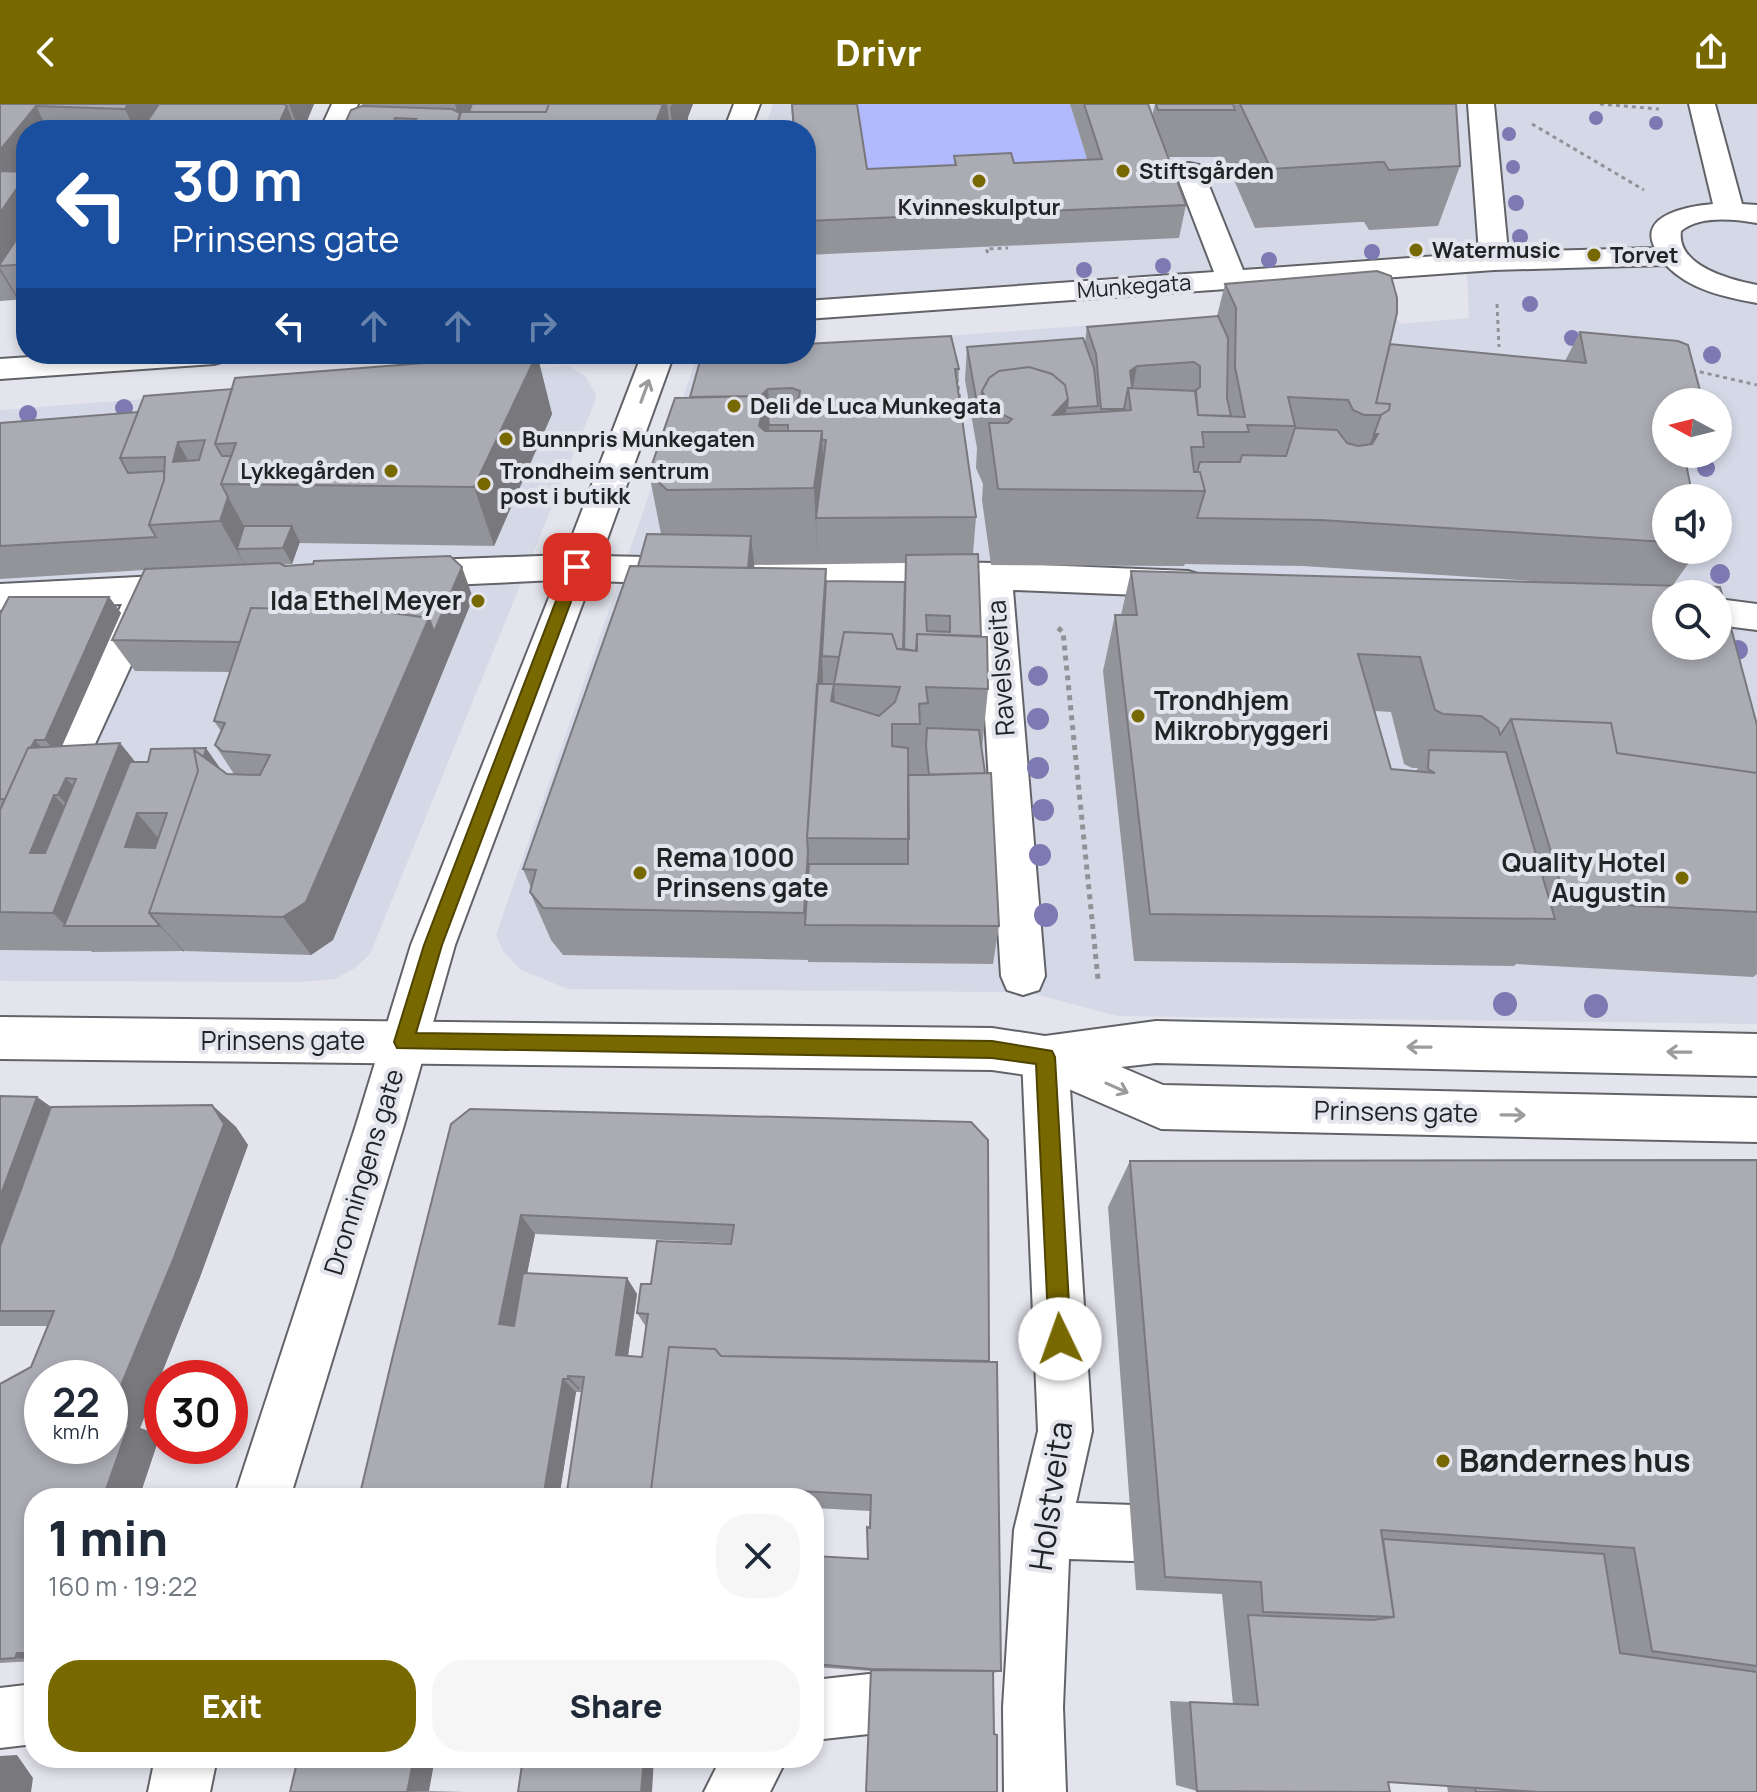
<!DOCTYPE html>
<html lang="en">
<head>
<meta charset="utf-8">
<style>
	:root { --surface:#fff; --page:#f6f6f7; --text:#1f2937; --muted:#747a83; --accent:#786800 }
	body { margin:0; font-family:Manrope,sans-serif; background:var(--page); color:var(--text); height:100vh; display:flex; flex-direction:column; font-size:30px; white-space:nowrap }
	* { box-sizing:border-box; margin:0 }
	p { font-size:26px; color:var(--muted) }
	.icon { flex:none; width:44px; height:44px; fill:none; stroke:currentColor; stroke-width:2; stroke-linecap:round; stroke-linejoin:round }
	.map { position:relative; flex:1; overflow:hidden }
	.drawer { position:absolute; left:24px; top:1384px; width:800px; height:280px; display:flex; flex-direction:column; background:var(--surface); border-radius:32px; box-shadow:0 4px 12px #0003 }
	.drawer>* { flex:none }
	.banner { position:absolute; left:16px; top:16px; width:800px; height:244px; border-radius:32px; box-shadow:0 4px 12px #0003; background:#1a4fa0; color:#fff; overflow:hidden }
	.needle { width:52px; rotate:277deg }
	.controls { position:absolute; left:1652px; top:284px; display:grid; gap:16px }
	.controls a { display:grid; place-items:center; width:80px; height:80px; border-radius:50%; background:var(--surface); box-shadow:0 4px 12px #0003; font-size:40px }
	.speed { position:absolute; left:24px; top:1256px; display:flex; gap:16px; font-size:40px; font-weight:700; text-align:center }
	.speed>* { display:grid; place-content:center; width:104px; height:104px; border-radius:50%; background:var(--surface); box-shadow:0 4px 12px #0003; line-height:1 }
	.speed small { font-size:20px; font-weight:400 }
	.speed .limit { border:12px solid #d22; background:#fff; color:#111 }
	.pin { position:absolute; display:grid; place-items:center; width:68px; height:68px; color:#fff; margin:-34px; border-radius:16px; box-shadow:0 4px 12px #0006 }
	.me { position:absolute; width:88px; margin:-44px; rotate:357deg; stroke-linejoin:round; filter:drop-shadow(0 0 6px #0008) }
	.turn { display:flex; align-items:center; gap:28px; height:168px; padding:0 24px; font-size:36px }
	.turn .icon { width:104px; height:104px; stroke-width:2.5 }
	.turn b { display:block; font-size:56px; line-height:68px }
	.lanes { display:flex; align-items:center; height:76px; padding:0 24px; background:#0003; justify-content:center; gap:40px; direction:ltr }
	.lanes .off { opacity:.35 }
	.round { display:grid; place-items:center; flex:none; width:84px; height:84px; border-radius:32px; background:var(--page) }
	.overview { display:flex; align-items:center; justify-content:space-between; height:136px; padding:0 24px }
	h1 { font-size:48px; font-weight:800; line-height:60px }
	.primary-button { display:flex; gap:16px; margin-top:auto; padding:16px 24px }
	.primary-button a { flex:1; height:92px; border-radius:32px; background:var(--accent); color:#fff; font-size:32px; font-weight:800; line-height:92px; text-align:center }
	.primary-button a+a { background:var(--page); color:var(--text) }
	header { display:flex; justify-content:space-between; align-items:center; height:104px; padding:0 24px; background:var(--accent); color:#fff; font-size:36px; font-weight:800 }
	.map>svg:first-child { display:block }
</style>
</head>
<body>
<header><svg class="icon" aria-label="back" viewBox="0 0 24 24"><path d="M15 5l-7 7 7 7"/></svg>Drivr<svg class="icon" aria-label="share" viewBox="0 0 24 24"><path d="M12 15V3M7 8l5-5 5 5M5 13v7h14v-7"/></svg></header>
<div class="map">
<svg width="1757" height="1688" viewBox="0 0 1757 1688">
	<rect width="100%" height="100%" fill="#e3e4ec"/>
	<path fill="#d5d8e6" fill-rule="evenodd" d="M773 0H1757V920L1117 912 1035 890 1009 888 568 885 521 866 503 847 496 831 698 250H806V242L1388 200 1400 220 1469 214 1467 170 1459 148 806 195V26H764ZM1666 298H1718V350H1666ZM1666 394H1718V446H1666ZM1666 490H1718V542H1666Z
		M568 262 585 272 596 290 595 297 370 850 355 864 335 875 299 878 0 877V802L147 486 0 493V306Z"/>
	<path fill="#b1bafc" d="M851 0H1070L1097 88 867 98Z"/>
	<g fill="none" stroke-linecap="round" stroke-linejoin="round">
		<defs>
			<path id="minor" d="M332 0H358L346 26H320Z
				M734 0H760L750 26H724Z
				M1468 0H1494L1508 148 1655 144C1637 110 1691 102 1713 100L1689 0H1715L1742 100 1757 101V119C1734 115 1700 111 1681 127 1676 162 1731 176 1757 181V199C1725 193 1690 186 1666 161L1494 166 806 215V197L1214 168 1175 67 1179 61 1189 59 1199 61 1203 67 1243 166 1479 149Z
				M75 250H230L225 257 214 260 0 275V255Z
				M642 250H674L601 452 688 454 701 458 706 467 701 476 688 480 591 477 455 841 404 1021 290 1394H234L356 1021 411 841 556 476 405 483 392 479 387 470 392 461 405 457 565 451Z
				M765 455 994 459 1188 467 1201 471 1206 480 1201 489 1188 493 1013 486 1045 872 1039 886 1023 891 1007 886 1001 872 977 484 765 481 752 477 747 468 752 459Z
				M197 470 210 474 215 483 210 492 160 498 15 815 0 820V757L122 500 0 506V480Z
				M1718 495 1757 500V526L1718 521Z
				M1045 932 1061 938 1068 953 1092 1327 1076 1399 1133 1401 1153 1409 1161 1429 1153 1449 1133 1457 1069 1455 1063 1603 1066 1688H1004L1003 1603 1014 1426 1038 1327 1022 953 1029 938Z
				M869 1570 890 1579 899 1600 890 1621 869 1630 814 1636V1576Z
				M34 1580V1640L0 1644V1584Z
				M155 1654H217L210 1688H148Z
				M721 1654H787L770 1688H704Z"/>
			<path id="major" d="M0 913 992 924 1045 932 1156 917 1757 930V972L1156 959 1121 963 1163 981 1757 994V1038L1161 1025 1041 973 992 966 0 955Z"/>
		</defs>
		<use href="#minor" stroke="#626369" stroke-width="4"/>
		<use href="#major" stroke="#626369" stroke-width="4"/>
		<path stroke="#919298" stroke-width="3" stroke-dasharray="4 4" stroke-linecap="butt" d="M1600 0 1659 5
			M1532 20 1644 86
			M988 149 986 145 1008 144
			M1497 200 1499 243
			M1692 266 1757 281
			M957 274 962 311"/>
		<path stroke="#919298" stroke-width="5" stroke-dasharray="5 5" stroke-linecap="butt" d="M1058 524 1063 528 1098 875"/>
		<use href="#minor" fill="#fff" fill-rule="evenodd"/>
		<use href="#major" fill="#fff" fill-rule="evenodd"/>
	</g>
	<g fill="#7e79b2">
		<circle cx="1596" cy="14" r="7"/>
		<circle cx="1656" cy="19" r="7"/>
		<circle cx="1509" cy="30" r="7"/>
		<circle cx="1513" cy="63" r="7"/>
		<circle cx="1516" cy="99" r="8"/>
		<circle cx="1520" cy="133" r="8"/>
		<circle cx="1372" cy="148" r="8"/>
		<circle cx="1269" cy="156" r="8"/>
		<circle cx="1163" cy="162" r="8"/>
		<circle cx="1084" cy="166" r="8"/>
		<circle cx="1530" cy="200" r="8"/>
		<circle cx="1572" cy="234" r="8"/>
		<circle cx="1712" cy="251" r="9"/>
		<circle cx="124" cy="304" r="9"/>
		<circle cx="28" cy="310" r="9"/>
		<circle cx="1706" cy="364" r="9"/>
		<circle cx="1720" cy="470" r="10"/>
		<circle cx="1738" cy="546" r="10"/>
		<circle cx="1038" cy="572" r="10"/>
		<circle cx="1038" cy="615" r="11"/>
		<circle cx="1038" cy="664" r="11"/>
		<circle cx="1043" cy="706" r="11"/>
		<circle cx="1040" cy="751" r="11"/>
		<circle cx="1046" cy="811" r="12"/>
		<circle cx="1505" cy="900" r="12"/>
		<circle cx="1596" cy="902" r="12"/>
	</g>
	<path fill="#93949a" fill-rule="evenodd" d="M0 0H314L307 17 294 21 296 26H26V195L0 197Z
		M362 0H693L688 13V18L685 26H330L346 17 363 2Z
		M791 0H857L867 65 954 61V52L1014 59 1087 55 1070 0H1148L1152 12 1155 0H1456L1460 62 1438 122 1369 126 1364 118H1360L1255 124 1224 53H1168L1186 101 1179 134 806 151V26H793Z
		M1225 180 1390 240 1565 257 1580 228 1666 298V350H1693L1666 394V446H1698L1673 481 1757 621V870L1753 873 1516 860 1514 862 1134 857 1103 567 1115 511H1121L1131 467 1547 478 1303 462 1185 460 1184 462 991 461 982 396 983 380 976 364 977 344 965 276 967 243 1085 238 1087 223 1217 212ZM1375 607 1391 608 1404 660 1412 664H1418L1416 667 1391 665Z
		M537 250 552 310 494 442 299 439 292 460H282L473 494 333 836 311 851 184 847 92 848 91 847 0 846V510L109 493 121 509 62 642 120 639 135 658 222 666 227 670H234L215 641 221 627 214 617 230 568 135 567 112 536 144 466 0 475V319L138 308 232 285Z
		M959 265 958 281 976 413 973 450 981 532 988 585 982 645 999 822 993 860 808 858V856L563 851 551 836 530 788 531 784 523 765 638 462 661 430 649 369 690 293ZM906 459 904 545 826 477V465L754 464V461Z
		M0 992 37 993 51 1003 212 1001 236 1023 248 1041 200 1173 140 1324 160 1331 139 1394H34V1557L0 1559V1280L31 1263 48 1222H0Z
		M971 1018 989 1257 1001 1567 993 1569 994 1630 997 1688 871 1567 814 1563V1452L868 1455 870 1407 814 1404V1394H566L582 1285H580L581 1288H576L559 1394H359L451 1020ZM535 1130 732 1139 651 1180 637 1209 646 1223 642 1253 628 1252 637 1190 627 1174 527 1169Z
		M1757 1056V1688H1448L1447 1682 1388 1678 1197 1687 1176 1681 1170 1597 1233 1600 1222 1490 1136 1486 1108 1103 1130 1057Z
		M429 1687 465 1688H290Z"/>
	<path fill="#78787d" d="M128 0H166L146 19 149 26H135L125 5Z
		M289 0H314L307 17 297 21Z
		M455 0H477L472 20 459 14Z
		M663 0H667L670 26H653Z
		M672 0H693L688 13V18L685 26H673L670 4Z
		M36 2 48 26H26V160L0 162V46Z
		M287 2 296 26H276Z
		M0 164 19 195 18 196 0 167Z
		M537 250 552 310 494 442 474 383Z
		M1137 262 1130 300V267Z
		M768 285 771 321H769L773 369 759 322 761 290Z
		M1068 295 1057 373 1053 311Z
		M1389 306 1351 388 1381 311Z
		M822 327 825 404 816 414 818 460 814 384Z
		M178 338 204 385 173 358Z
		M1690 350H1693L1679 372 1673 376Z
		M228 393 253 438 237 445 246 463 220 417Z
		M292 422 300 438 292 460 283 444Z
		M751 432 756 478 746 476Z
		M462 463 473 494 333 836 311 851 283 813 429 514Z
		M826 465 828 522 822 552 824 595 809 734Z
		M109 493 121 509 58 651 45 636Z
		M834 580 837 651 831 597Z
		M35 636 48 651 8 695Z
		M120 639 154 681 137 709 161 737 149 771 66 822 53 809 30 749 54 691 86 726 87 723 58 691 66 674 94 706Z
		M206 644 227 674 203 659Z
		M808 747 812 796 805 821 804 809Z
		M160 821 184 847V848L160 822Z
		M37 993 81 1024 0 1161V1093Z
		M212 1001 236 1023 248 1041 200 1173 140 1324 160 1331 139 1394H103L110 1308Z
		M521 1111 535 1130 514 1235 499 1220Z
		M627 1174 637 1190 626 1265 616 1251Z
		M568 1272 580 1285 581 1288 568 1275Z
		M563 1275 576 1288 559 1394H543Z
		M17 1549 34 1550V1555L15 1554Z
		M17 1651 33 1674 31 1688H0V1652Z
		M414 1654H435L429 1687 407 1688Z
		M644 1654H654L652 1688H641Z"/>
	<path fill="#abacb3" stroke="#78787d" stroke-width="2" fill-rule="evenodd" d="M0 0H128L125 5 36 2 0 46Z
		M159 0H284L287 2 276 26H217L194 25 196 21 146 19Z
		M472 0H549L546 8H469Z
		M549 0H663L653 26H456L461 8H546Z
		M792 0H857L867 65 956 61 954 52 1011 49 1014 59 1102 55 1084 0H1148L1186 101 806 117V26H794Z
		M1156 0H1233L1235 6H1158Z
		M1240 0H1456L1460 62 1389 66 1384 58H1380L1271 65Z
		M362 2 452 5 460 9 456 26H454L451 17H414L416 15 395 14 394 17H346L351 6Z
		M334 17H451L449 26H419L420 24 384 23 383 26H330Z
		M0 67 26 68V71L0 109Z
		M26 121V160L0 162V160Z
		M1377 167 1391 172 1397 194V209L1376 299 1390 300 1389 306 1381 311H1364L1353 306 1348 296 1288 293 1295 322 1247 321 1249 328H1202L1204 343H1191L1194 368H1200L1205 387 998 385 989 319H1008L1012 315 991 305 982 287 989 274 999 267 1029 263 1052 270 1065 281 1068 295 1053 311 1131 306 1128 284 1196 287 1198 311 1245 313 1235 263 1236 204 1225 180Z
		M1218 212 1228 234 1227 294 1231 312 1198 311 1195 287 1200 283V262L1194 258 1137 262 1130 267 1132 284H1128L1124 305H1101L1096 250 1087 223Z
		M1580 228 1678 237 1688 241 1703 298H1666V350H1684L1693 394H1666V438L1320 416 1197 414 1205 387 1200 368H1197L1200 358H1240L1242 351 1286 352 1295 324 1337 326 1347 339 1358 342 1372 340 1378 330H1374L1381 311 1389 306 1390 300 1376 299 1390 240 1586 259Z
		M951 232 959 265H955L976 413 816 414 826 336H822V327H788V321H769L767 304 791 306 797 301 800 287 792 284 768 285 760 292 690 293 702 250H806V240Z
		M1083 234 1094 264 1098 302 1067 304 1068 295 1065 281 1052 270 1029 263 999 267 989 274 982 287 979 311 967 243Z
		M537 250 474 383 221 380 236 339 215 340 235 274Z
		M232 285 215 340 222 352H231L221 380 228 393 220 417 149 421 164 376 165 353 120 354 144 292ZM205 336 199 356 173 358 178 338Z
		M766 292 759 322 765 327H822L814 384 667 386 649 369 675 294Z
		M138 308 120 354 128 369 164 367V376L149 421 156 433 0 442V319Z
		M244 422H292L283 444 237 445Z
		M647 430 751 432 748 464 638 462Z
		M978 450 981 532 917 530 916 547 904 545 906 451ZM926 511 950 512V528L927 527Z
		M450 452 462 463 434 528 429 514 385 508 251 504 240 538 112 536 145 465 279 459 285 462 313 460 314 457Z
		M630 462 826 465 807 734 808 747 804 809 543 804 530 788 536 766 523 765Z
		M1131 467 1720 483 1757 621V669L1617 649 1611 619 1511 615 1500 631 1498 624 1481 612 1443 610 1435 606 1420 553 1358 550 1391 665 1435 669 1428 665 1429 646 1506 648 1555 815 1150 810 1115 511H1137ZM1666 490H1718V542H1666Z
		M826 477 905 478 903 545H897L892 530 844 528 839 553 822 552Z
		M9 493H109L45 636H35L31 643 28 644 5 695H0V510Z
		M251 504 385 508 429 514 306 798 283 813 149 809 198 667 194 646 227 670 260 671 270 651 222 647 215 641 225 619 214 617Z
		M844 528 892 530 897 545 917 547V530L987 533 988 585 926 583 928 599 919 600 920 620H892V642L908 644 909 735 807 734 817 580H834L831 597 879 612 895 598 900 583 834 580Z
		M1511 615 1611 619 1617 649 1757 669V808L1566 798Z
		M927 624 979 626 985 669 929 671 926 642Z
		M120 639 53 809 0 808V706L28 644ZM66 674 76 675 45 749H30L54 691H58Z
		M206 644 204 653 194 646 198 667 149 809 160 822H64L130 658H148L151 645ZM137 709H167L155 744 125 743Z
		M991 669 999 822 805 821 809 760H908V671Z
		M0 992 37 993 0 1093Z
		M212 1001 224 1020 173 1156 110 1308V1274H42V1342H110V1319L129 1320 103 1394H34V1549H17L15 1554 0 1555V1280L31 1263 54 1207H0V1143L51 1003Z
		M470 1005 971 1018 988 1036 989 1257 721 1252 715 1245 669 1243 650 1394H566L584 1273 568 1272V1275H563L543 1394H359L394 1247 451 1020ZM521 1111 734 1121 731 1140 657 1137 651 1180H641L637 1209 648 1210 642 1253 616 1251 627 1174 523 1169 514 1222 499 1220Z
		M1757 1056V1562L1652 1547 1634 1444 1381 1426 1394 1513 1263 1508 1261 1478 1165 1473 1130 1057Z
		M669 1243 715 1245 721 1252 997 1258 1001 1567 871 1565 814 1560V1452L868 1455 867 1423 870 1424 871 1391 763 1385 762 1394H650Z
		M1383 1435 1604 1450 1620 1549 1757 1568V1688H1539L1388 1678 1390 1688 1197 1687 1190 1598 1258 1601 1248 1511 1373 1516 1394 1513Z
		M871 1566 993 1567 994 1630 997 1631V1688H866Z
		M298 1654H414L407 1688H290Z
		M523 1654H644L641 1688H518Z
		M1475 1684 1537 1688H1476Z"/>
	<defs><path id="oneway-shaft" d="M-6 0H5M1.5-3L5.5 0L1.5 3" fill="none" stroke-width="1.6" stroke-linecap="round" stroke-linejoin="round" transform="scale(2)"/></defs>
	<g stroke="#9c9c9d">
		<use href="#oneway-shaft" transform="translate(645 287) rotate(-70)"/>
		<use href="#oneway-shaft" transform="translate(1419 943) rotate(-179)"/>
		<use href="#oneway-shaft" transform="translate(1679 948) rotate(-179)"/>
		<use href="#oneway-shaft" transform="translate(1117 984) rotate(24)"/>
		<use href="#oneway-shaft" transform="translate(1513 1011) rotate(1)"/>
	</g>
	<path fill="#786800" stroke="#4e4400" stroke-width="2" d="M577 458 584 463 442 841 416 929 992 937 1052 947 1055 953 1071 1235 1067 1243 1060 1246 1052 1243 1049 1235 1036 960 992 954 397 944 394 938 424 841 569 463Z"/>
	<g fill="#786800" stroke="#e3e4ec" stroke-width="3">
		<circle cx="1123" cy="67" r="8"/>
		<circle cx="979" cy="77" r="8"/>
		<circle cx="1416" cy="146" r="8"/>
		<circle cx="1594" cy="151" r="8"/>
		<circle cx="734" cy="302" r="8"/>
		<circle cx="506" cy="335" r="8"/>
		<circle cx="391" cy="367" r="8"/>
		<circle cx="484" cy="380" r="8"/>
		<circle cx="478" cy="497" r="8"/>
		<circle cx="1138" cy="612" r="8"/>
		<circle cx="640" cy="769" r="8"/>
		<circle cx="1682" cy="774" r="8"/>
		<circle cx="1443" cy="1357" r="8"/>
	</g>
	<g text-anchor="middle" stroke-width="8" stroke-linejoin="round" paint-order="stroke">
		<g font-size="22" font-weight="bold" fill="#222325" stroke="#e3e4ec" text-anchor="start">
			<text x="1139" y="75">Stiftsgården</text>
			<text x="979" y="111" text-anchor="middle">Kvinneskulptur</text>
			<text x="1432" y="154">Watermusic</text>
			<text x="1610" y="159">Torvet</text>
			<text x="750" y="310">Deli de Luca Munkegata</text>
			<text x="522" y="343">Bunnpris Munkegaten</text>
			<text x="375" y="375" text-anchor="end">Lykkegården</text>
			<text x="500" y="375">Trondheim sentrum<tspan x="500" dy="25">post i butikk</tspan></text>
		</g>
		<g font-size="22" fill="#222325" stroke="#e3e4ec">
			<text transform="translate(1134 182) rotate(-4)" y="8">Munkegata</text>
		</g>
		<g font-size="26" font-weight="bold" fill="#222325" stroke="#e3e4ec" text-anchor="end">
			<text x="462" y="506">Ida Ethel Meyer</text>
			<text x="1154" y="606" text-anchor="start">Trondhjem<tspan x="1154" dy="30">Mikrobryggeri</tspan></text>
			<text x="656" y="763" text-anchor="start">Rema 1000<tspan x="656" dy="30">Prinsens gate</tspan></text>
			<text x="1666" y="768">Quality Hotel<tspan x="1666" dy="30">Augustin</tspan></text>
		</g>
		<g font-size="26" fill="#222325" stroke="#e3e4ec">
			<text transform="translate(1001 564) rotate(-94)" y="9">Ravelsveita</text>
			<text x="283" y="946">Prinsens gate</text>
			<text transform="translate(1396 1008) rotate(1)" y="9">Prinsens gate</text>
			<text transform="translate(364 1068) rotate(-73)" y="9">Dronningens gate</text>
		</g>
		<g font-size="32" font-weight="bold" fill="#222325" stroke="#e3e4ec" text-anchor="start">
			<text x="1459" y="1368">Bøndernes hus</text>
		</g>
		<g font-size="32" fill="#222325" stroke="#e3e4ec">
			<text transform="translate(1051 1392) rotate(-82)" y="11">Holstveita</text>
		</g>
	</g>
</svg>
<div class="controls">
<a><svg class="needle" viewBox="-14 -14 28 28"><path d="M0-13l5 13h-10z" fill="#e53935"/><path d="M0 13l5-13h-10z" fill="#747a83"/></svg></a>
<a><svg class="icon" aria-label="sound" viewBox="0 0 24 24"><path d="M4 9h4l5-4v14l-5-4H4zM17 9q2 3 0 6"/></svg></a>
<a><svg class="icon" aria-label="search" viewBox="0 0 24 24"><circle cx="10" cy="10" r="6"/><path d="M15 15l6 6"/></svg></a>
</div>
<div class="speed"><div>22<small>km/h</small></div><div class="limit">30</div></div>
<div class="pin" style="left:577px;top:463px;background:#d93025"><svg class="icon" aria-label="arrive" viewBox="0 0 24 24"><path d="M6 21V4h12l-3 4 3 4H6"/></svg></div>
<svg class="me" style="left:1060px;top:1235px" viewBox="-20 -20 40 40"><circle r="19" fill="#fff"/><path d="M0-13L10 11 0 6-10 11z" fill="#786800"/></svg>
<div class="banner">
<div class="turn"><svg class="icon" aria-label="left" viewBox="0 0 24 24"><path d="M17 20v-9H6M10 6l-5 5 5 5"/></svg><div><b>30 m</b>Prinsens gate</div></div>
<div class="lanes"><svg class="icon" aria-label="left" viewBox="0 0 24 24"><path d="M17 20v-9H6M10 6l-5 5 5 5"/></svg><svg class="icon off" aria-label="ahead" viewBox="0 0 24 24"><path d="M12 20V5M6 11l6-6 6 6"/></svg><svg class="icon off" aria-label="ahead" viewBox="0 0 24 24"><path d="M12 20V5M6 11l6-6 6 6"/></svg><svg class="icon off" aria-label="right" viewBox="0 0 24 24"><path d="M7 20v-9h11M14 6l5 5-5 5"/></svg></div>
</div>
<section class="drawer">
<div class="overview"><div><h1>1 min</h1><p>160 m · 19:22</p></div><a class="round"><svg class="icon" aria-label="close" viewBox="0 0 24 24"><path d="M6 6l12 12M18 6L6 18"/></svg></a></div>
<div class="primary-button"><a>Exit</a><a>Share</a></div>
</section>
</div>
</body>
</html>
